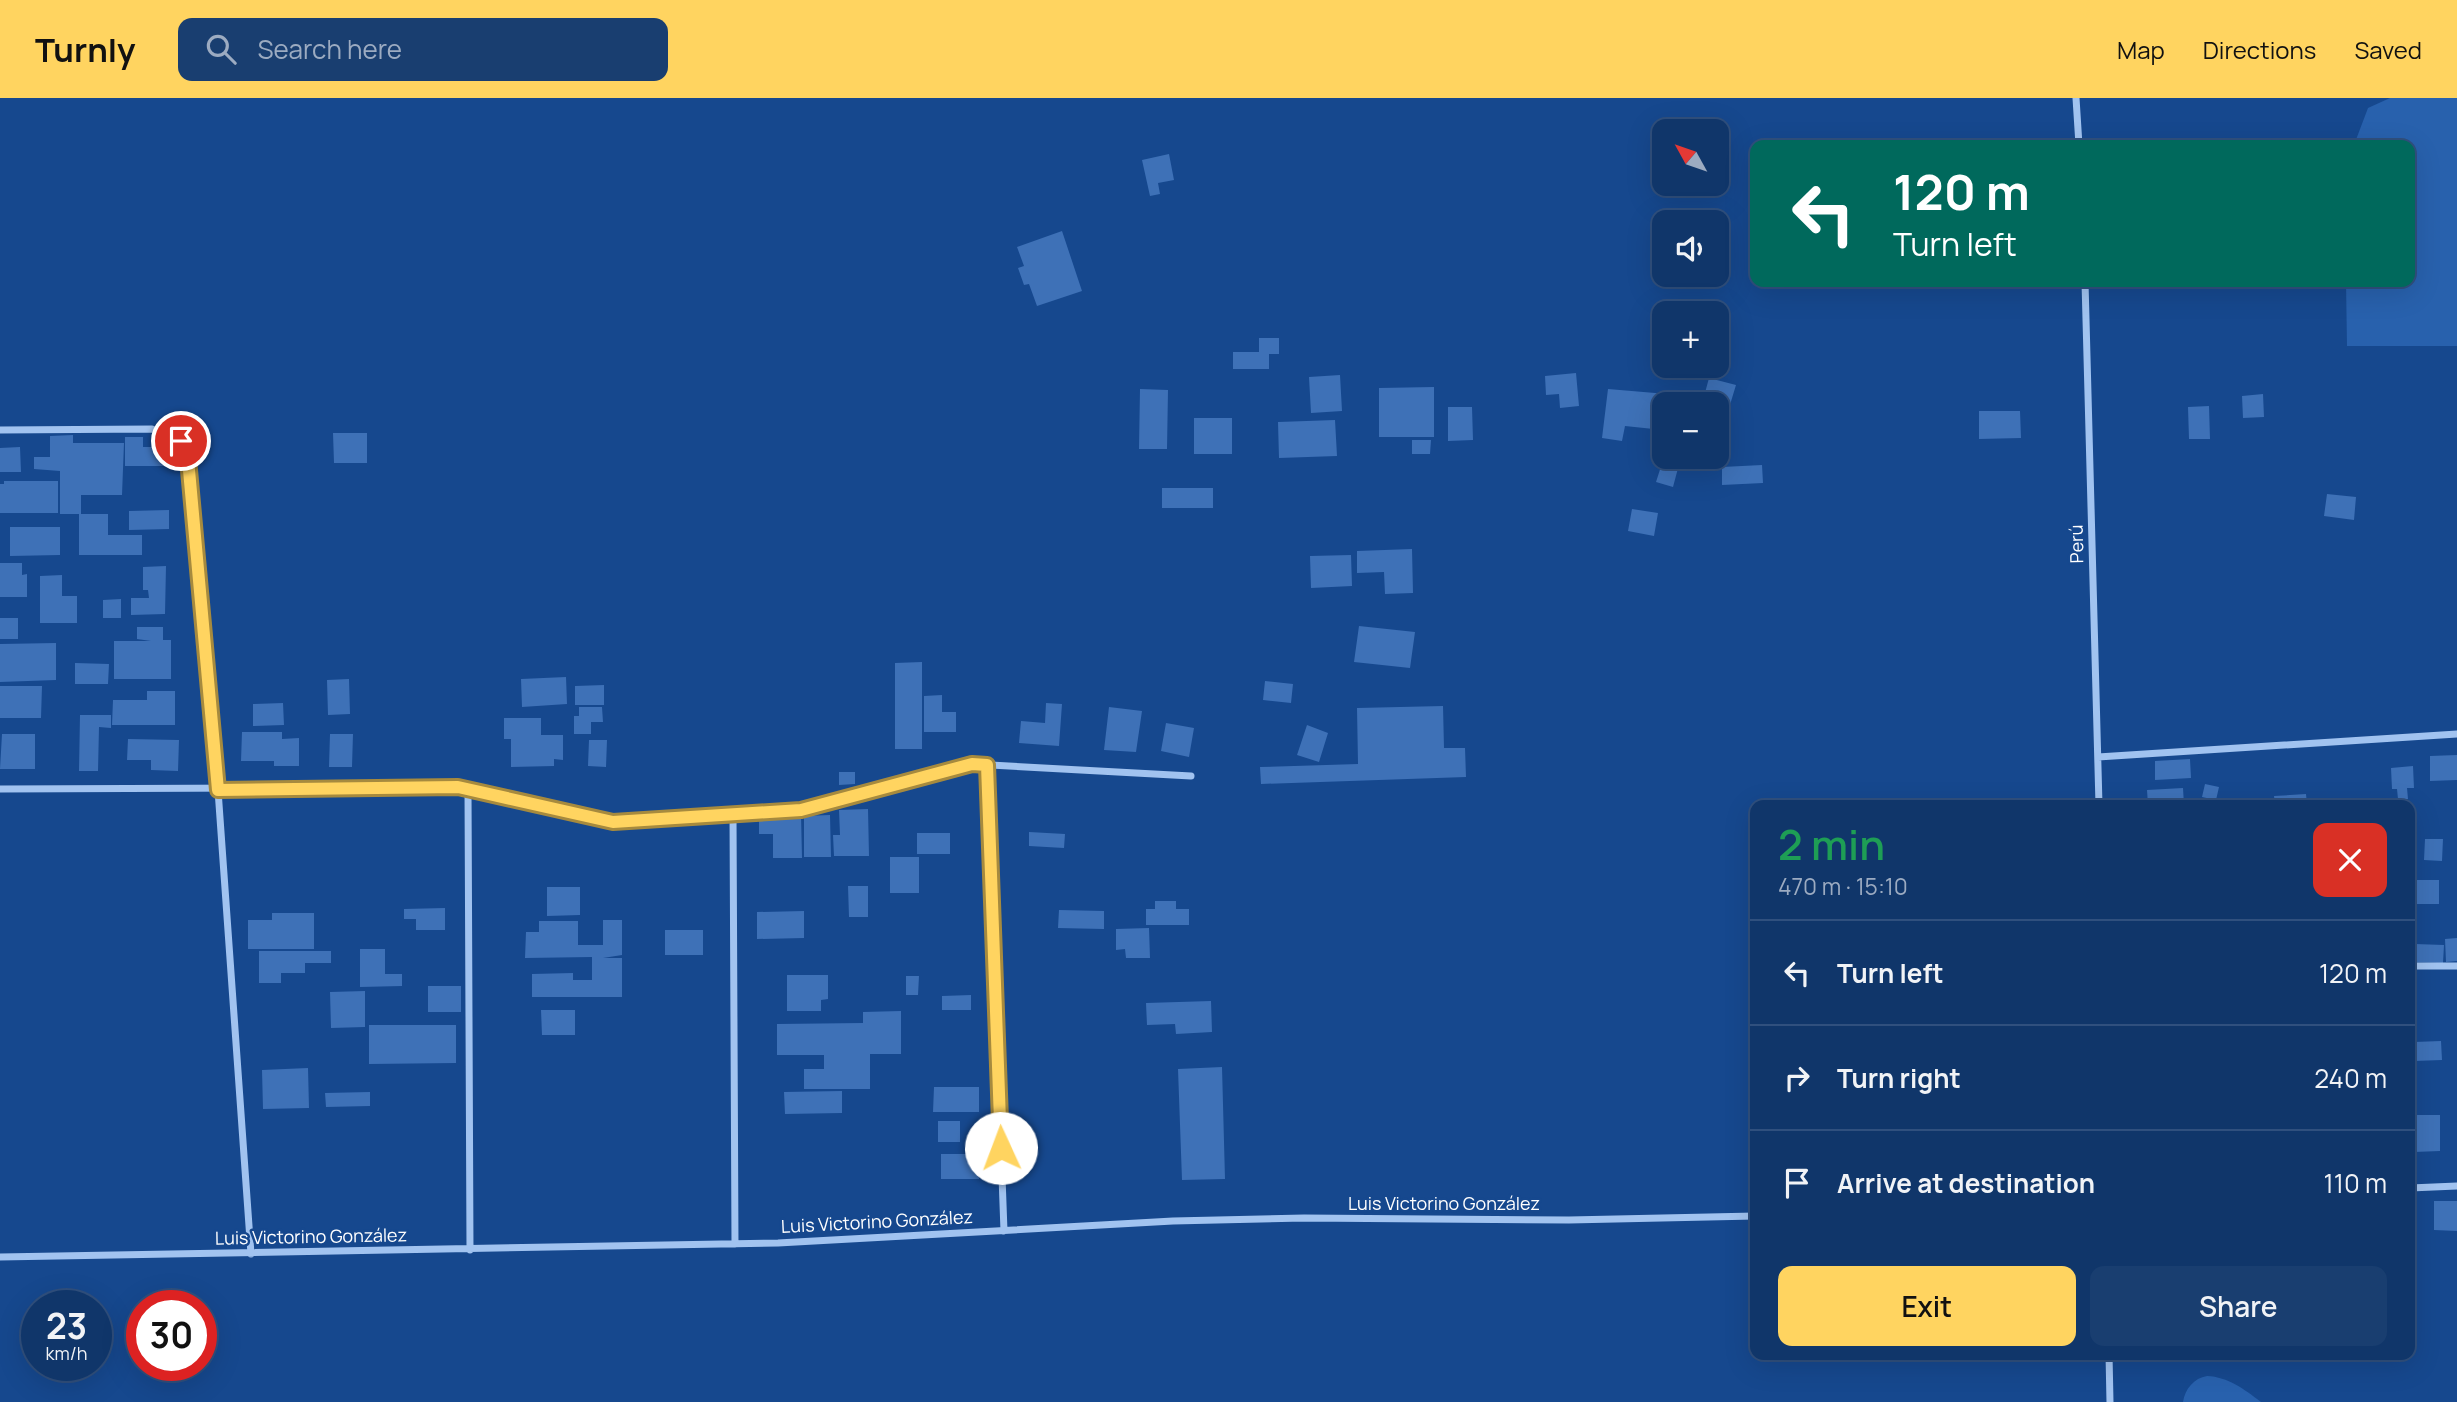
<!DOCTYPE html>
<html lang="en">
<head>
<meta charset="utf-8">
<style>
	:root { --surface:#10366a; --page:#193e70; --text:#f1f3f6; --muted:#9cabc1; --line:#30507e; --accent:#ffd460 }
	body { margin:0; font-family:Manrope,sans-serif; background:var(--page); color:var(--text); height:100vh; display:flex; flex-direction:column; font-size:26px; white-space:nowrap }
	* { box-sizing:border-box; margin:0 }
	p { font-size:23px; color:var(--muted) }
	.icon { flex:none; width:38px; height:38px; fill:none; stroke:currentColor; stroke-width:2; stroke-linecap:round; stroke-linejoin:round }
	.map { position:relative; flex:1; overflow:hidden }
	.side { position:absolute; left:1750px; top:702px; width:665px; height:560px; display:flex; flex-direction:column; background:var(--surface); border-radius:14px; box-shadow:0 7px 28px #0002,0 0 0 2px var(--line) }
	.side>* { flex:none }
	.guide { position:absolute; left:1750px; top:42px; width:665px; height:147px; border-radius:14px; box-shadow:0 7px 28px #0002,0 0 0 2px var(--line); background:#00695c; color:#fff; overflow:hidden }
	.needle { width:46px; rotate:310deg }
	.tools { position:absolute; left:1652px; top:21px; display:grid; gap:14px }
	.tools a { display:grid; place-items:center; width:77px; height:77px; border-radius:14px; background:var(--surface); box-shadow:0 7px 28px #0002,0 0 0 2px var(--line); font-size:35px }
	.speed { position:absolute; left:21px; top:1192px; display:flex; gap:14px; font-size:35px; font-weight:700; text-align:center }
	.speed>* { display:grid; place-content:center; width:91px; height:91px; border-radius:50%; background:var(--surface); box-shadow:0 7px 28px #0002,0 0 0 2px var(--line); line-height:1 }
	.speed small { font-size:18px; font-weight:400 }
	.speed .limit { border:10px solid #d22; background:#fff; color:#111 }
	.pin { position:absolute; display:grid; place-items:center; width:60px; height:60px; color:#fff; margin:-30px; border:4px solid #fff; border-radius:50%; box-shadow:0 2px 7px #0007 }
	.me { position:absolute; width:77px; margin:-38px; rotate:358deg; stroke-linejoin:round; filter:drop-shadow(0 0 5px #0008) }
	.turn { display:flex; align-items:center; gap:24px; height:147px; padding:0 28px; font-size:32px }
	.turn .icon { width:91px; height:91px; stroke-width:2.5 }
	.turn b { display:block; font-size:49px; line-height:60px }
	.round { display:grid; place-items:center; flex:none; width:74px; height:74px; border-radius:14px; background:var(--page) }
	.headline { display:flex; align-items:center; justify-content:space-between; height:119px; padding:0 28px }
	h1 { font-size:42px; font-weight:600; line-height:52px; color:#1e9e55 }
	.cta { display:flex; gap:14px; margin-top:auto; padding:14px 28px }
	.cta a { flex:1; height:80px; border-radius:14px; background:var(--accent); color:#111; font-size:28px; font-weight:600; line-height:80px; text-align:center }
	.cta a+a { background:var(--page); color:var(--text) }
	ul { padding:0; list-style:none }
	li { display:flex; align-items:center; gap:21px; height:105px; padding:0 28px; border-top:2px solid var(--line) }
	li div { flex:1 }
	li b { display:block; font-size:26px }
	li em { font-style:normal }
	header { display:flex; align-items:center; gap:42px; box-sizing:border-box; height:98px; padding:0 35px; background:var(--accent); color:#111 }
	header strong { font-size:33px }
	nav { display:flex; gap:38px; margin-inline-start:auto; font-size:24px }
	.search { width:490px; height:63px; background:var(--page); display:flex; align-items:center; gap:18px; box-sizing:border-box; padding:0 24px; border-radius:14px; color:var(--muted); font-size:26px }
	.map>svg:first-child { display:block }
</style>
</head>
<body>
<header>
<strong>Turnly</strong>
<div class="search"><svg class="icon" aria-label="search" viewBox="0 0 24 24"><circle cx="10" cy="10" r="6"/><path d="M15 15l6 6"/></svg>Search here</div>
<nav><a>Map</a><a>Directions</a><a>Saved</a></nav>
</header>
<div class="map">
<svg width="2457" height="1304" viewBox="0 0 2457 1304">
	<rect width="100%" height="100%" fill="#16488e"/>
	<path fill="#2861ad" d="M2390 0H2457V248H2347L2346 184H2410V47H2354L2368 10Z
		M2207 1278C2228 1279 2244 1291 2261 1304H2183C2185 1291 2194 1280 2207 1278Z"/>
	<path fill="#3e71b7" d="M1169 56 1174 82 1158 85 1160 96 1150 98 1142 62Z
		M1062 133 1082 193 1037 208 1029 186 1024 187 1018 170 1024 168 1017 149Z
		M1259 240H1279V256H1269V271H1233V254H1259Z
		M1576 275 1579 308 1560 310 1559 296 1546 297 1545 278Z
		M1340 277 1342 313 1311 315 1309 279Z
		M1709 280 1736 287 1719 343H1717V306H1702Z
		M1434 289V339H1379V290Z
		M1140 291 1168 292 1167 351H1139Z
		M1608 291 1667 296 1663 332 1625 328 1622 343 1602 340Z
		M2263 296 2264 319 2243 320 2242 298Z
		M2209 308 2210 341H2189L2188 309Z
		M1448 309H1472L1473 342 1448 343Z
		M1979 313H2020L2021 340 1979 341Z
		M1194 320H1232V356H1194Z
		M1335 322 1337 358 1279 360 1278 324Z
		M333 335H367V365H334Z
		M73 337V345H124L122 397H81V416H60V373L34 371V359H50V338Z
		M125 339H143V349H173V368H125Z
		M1412 342H1431L1430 356H1412Z
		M20 349 21 374H0V350Z
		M1664 359H1681L1673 389 1656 384Z
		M1694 359H1711L1709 364Z
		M1762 367 1763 385 1722 387V369Z
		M4 383H58V415H0V386H4Z
		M1162 390H1213V410H1162Z
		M2327 396 2356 399 2354 422 2324 418Z
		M1632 411 1658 415 1654 438 1628 433Z
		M169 412V431L129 432V413Z
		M79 416H108V437H142V457H79Z
		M10 429H60V457L10 458Z
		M1412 451 1413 495 1385 496 1384 474 1357 475V453Z
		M1351 457 1352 488 1311 490 1310 458Z
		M0 465H22V477L27 476V499H0Z
		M166 468 165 516 131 517V500H149L148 492H143V469Z
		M62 477V498H77V525H40V478Z
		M121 501V520H103V502Z
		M0 520H18V541H0Z
		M1359 528 1415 534 1410 570 1354 564Z
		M137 529H163V542H171V581H114V543H151L137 541Z
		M56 545V582L0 584V546Z
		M922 564V651H895V565Z
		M75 565 109 566 108 586H75Z
		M566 579 567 606 522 609 521 581Z
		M349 581 350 616 328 617 327 582Z
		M1265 583 1293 586 1291 605 1263 602Z
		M604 587V607H575V588Z
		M0 588H42L41 620H0Z
		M147 593H175V627H112L113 602H147Z
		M942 597V614H956V634H924V598Z
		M283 605 284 627 253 628V606Z
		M1046 605 1062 606 1059 648 1019 645 1021 623 1045 625Z
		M1443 608 1444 650H1465L1466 679 1261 686 1260 669 1358 666 1357 610Z
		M579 609H602L603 624H591V636H574V618H579Z
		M1109 609 1142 613 1136 654 1104 652Z
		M80 617H111V630L99 629 98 673H79Z
		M504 620H541V637H563V662L554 661V668L511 669V641H504Z
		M1166 625 1194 630 1189 659 1161 653Z
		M1307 627 1328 635 1319 664 1297 657Z
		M242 634H282V641L299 640V668H274V663H241Z
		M2 636H35V671H0Z
		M330 636H353L352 669H329Z
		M128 641 179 642 178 673 151 672V662H127Z
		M589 642H607L606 669 588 668Z
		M2457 657V682L2430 683V658Z
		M2190 661 2191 680 2155 682V663Z
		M2413 668 2414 690H2407L2408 701H2398L2397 691H2392L2391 670Z
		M839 674H855V686L839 687Z
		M2205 686 2219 689 2216 702 2202 699Z
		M2183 690 2184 707H2148L2147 692Z
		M2306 696 2307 707H2275L2274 698Z
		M868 711 869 758H834L833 737H840L839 712Z
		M801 716 802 760H773V736H759V718Z
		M830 717 831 759H804V718Z
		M1029 734 1065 736 1064 750 1029 748Z
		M917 735H950V756H917Z
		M2425 741H2443L2442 763 2424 762Z
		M890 759H919V795H890Z
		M2410 773H2416V782H2439V806H2410Z
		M848 788H868V819H849Z
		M547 789H580V817L547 818Z
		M1155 803H1176V811H1189V827H1146V811H1155Z
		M445 810V832H416V821H404V811Z
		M1059 812 1104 813V831L1058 830Z
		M804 813V840L757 841V814Z
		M272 815H314V851H248V822H272Z
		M603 822H622V857L603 860H622V899H532V876L573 875V882H592V859L525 860 526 834H539V823H578V847H603Z
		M1149 830 1150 860H1126L1125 851 1116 852V831Z
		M665 832H703V857H665Z
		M2457 840V863L2446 864 2445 841Z
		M2415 846 2444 847 2443 865 2414 864Z
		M360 851H385V876H402V888L360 889Z
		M259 853H331V865H305V875H281V885H259Z
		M787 877H828V901L821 902V913H787Z
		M906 878H919L918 897H906Z
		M428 888H461V914H428Z
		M365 893V929L331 930 330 894Z
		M971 897V912H942V898Z
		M1211 903 1212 934 1176 936 1175 926 1147 927 1146 905Z
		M541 912H575V937H542Z
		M901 913V956H870V991H804V971H824V957H777V926L863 925V914Z
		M369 927H456V965L369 966Z
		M2410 932H2413V962H2410Z
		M2441 943 2442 962 2414 963V944Z
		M1222 969 1225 1081 1182 1082 1178 971Z
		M308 970 309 1010 263 1011 262 972Z
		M934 989H979V1014H933Z
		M842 993V1015L785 1016 784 994Z
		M370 994V1008L326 1009 325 995Z
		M2413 1017H2440V1053L2414 1054Z
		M938 1023H960V1044H938Z
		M941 1056H978L979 1081H941Z
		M2434 1103H2457V1133L2434 1132Z"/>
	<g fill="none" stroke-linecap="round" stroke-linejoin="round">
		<path stroke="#a1c3f0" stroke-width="7" d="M2076 0 2079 47
			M2085 184 2099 707
			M0 332 152 331 181 343 189 361 218 692 251 1156
			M2098 659 2457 636
			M987 667 1004 1133
			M0 691 458 689 613 724 801 712 972 666 1191 678
			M468 691 470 1152
			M733 716 735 1146
			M2410 868H2457
			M2410 1090 2457 1088
			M0 1159 778 1145 1173 1123 1304 1120 1569 1122 1755 1118
			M2109 1256 2110 1304"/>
	</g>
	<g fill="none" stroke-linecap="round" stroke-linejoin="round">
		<defs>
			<path id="route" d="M181 343 188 361 218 692 458 689 613 724 801 712 972 666 987 667 1001 1050"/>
		</defs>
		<use href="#route" stroke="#a68a3e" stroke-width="18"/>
		<use href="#route" stroke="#ffd460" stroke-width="12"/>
	</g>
	<g text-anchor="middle" stroke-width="5" stroke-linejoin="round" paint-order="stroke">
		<g font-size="18" fill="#fff" stroke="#16488e">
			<text transform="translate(2077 446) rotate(-91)" y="6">Perú</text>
			<text x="1444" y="1112">Luis Victorino González</text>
			<text transform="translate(877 1124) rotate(-3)" y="6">Luis Victorino González</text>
			<text transform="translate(311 1139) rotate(-1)" y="6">Luis Victorino González</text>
		</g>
	</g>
</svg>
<div class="tools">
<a><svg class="needle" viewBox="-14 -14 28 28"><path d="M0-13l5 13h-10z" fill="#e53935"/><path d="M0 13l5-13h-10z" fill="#9cabc1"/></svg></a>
<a><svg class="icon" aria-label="sound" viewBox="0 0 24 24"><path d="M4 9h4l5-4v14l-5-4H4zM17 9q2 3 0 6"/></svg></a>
<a>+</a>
<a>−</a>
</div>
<div class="speed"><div>23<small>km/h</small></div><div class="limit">30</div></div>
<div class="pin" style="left:181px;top:343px;background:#d93025"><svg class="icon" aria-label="arrive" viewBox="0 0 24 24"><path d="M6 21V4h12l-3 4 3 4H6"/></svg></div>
<svg class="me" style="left:1001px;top:1050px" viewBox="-20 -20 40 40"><circle r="19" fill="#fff"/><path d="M0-13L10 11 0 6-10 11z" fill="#ffd460"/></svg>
<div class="guide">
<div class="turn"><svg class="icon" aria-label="left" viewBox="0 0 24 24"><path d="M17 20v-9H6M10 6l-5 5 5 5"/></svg><div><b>120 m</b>Turn left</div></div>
</div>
<section class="side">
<div class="headline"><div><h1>2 min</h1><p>470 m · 15:10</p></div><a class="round" style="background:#d93025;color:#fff"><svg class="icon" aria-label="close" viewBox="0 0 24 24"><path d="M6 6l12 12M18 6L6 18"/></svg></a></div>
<ul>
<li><svg class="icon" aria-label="left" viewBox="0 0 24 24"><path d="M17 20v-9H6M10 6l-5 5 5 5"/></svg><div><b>Turn left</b></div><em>120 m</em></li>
<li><svg class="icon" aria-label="right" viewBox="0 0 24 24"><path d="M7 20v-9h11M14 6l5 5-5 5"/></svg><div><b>Turn right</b></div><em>240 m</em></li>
<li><svg class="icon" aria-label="arrive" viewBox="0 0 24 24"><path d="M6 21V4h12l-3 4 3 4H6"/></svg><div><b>Arrive at destination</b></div><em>110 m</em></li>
</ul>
<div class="cta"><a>Exit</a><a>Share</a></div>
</section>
</div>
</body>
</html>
